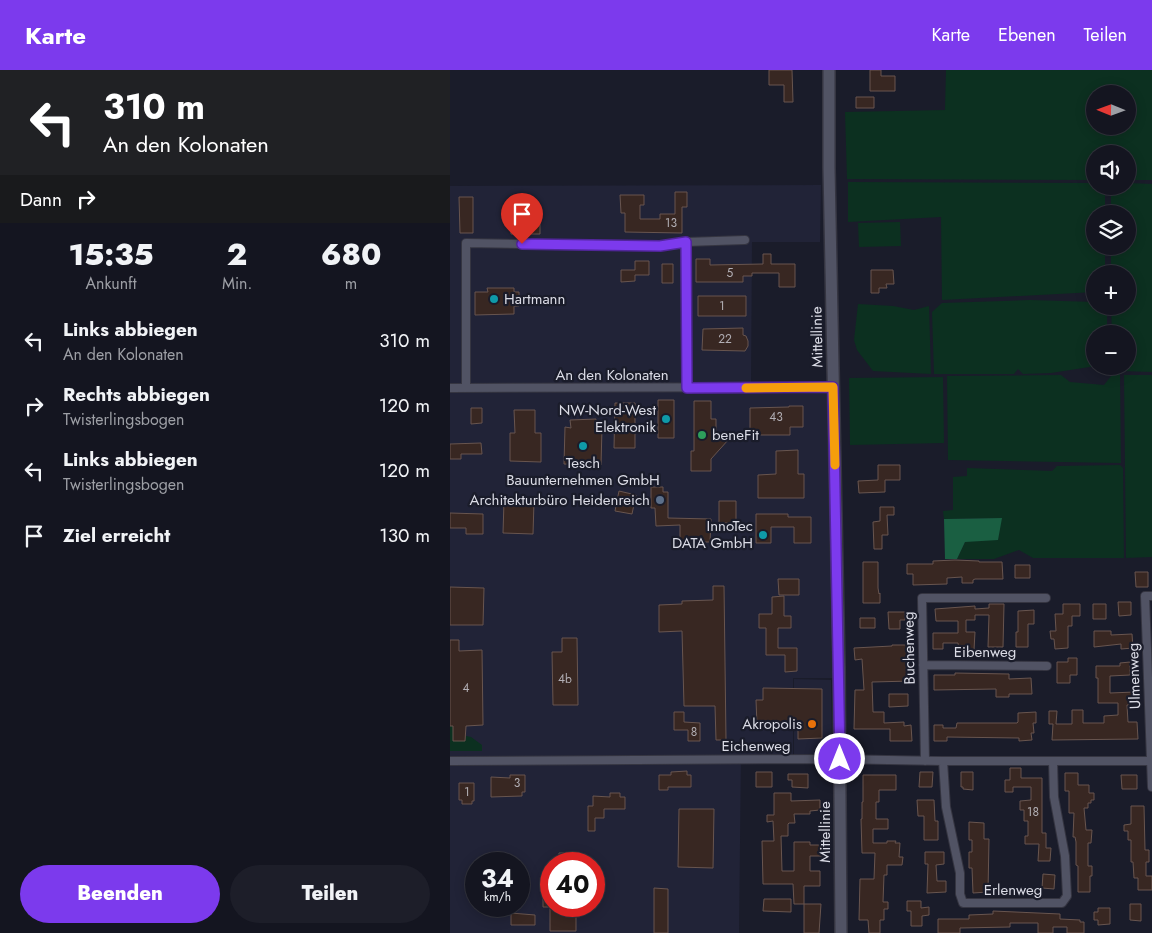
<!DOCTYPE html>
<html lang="de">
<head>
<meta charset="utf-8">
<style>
	:root { --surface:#141520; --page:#1d1e29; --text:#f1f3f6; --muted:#9d9fa5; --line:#33343e; --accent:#7c3aed }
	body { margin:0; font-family:Jost,sans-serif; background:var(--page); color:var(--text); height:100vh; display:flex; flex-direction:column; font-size:19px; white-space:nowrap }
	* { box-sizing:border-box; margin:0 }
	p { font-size:16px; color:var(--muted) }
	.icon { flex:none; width:28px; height:28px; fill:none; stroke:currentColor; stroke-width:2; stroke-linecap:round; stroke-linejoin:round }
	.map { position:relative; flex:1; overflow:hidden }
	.sheet { display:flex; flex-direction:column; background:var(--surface); width:450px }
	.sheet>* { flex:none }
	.guide { background:#202124; color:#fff; overflow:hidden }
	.needle { width:32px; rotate:271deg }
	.buttons { position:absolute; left:636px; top:15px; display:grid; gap:10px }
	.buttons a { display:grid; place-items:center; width:50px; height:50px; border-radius:50%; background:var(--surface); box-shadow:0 2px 12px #0003,0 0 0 1px var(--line); font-size:25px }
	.speed { position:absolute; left:15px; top:782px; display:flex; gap:10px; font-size:25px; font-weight:700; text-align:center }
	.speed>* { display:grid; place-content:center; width:65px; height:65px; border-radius:50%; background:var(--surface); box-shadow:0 2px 12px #0003,0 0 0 1px var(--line); line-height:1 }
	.speed small { font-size:12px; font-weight:400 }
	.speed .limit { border:8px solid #d22; background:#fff; color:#111 }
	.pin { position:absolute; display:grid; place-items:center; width:42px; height:42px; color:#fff; margin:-51px -21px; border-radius:50% 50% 50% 0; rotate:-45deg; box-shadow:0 0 5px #0007 }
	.pin .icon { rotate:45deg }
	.me { position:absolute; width:55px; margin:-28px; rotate:0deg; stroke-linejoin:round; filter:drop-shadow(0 0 4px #0008) }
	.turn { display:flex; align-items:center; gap:18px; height:105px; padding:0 20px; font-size:22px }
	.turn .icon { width:65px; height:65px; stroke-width:2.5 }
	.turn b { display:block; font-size:35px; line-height:42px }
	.then { display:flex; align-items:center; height:48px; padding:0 20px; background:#0003; gap:10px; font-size:19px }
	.eta { display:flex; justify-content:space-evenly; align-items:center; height:85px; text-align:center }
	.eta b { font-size:30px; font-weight:800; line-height:35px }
	.action { display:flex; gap:10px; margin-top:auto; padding:10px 20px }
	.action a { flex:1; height:58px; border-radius:30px; background:var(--accent); color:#fff; font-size:20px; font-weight:800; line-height:58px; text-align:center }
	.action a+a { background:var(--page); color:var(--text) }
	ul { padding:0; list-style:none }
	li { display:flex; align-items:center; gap:15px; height:65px; padding:0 20px }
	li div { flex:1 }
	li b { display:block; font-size:19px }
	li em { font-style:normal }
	header { display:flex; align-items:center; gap:30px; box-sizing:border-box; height:70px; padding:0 25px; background:var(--accent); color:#fff }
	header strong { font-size:24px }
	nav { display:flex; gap:28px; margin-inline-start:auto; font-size:18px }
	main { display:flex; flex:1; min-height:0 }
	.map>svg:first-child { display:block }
</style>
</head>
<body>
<header>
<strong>Karte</strong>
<nav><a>Karte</a><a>Ebenen</a><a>Teilen</a></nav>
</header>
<main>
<section class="sheet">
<div class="guide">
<div class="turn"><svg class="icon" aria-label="left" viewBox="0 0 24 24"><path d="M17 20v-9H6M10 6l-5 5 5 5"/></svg><div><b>310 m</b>An den Kolonaten</div></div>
<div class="then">Dann<svg class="icon" aria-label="right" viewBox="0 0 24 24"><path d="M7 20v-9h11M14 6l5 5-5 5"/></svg></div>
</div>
<div class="eta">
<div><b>15:35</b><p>Ankunft</p></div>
<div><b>2</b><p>Min.</p></div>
<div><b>680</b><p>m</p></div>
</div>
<ul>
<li><svg class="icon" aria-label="left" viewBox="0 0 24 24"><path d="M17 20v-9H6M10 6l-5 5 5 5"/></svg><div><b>Links abbiegen</b><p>An den Kolonaten</p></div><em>310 m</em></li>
<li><svg class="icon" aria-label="right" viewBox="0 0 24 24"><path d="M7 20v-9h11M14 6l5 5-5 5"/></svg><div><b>Rechts abbiegen</b><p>Twisterlingsbogen</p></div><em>120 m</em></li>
<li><svg class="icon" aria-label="left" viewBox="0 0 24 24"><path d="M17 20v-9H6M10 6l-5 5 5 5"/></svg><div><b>Links abbiegen</b><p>Twisterlingsbogen</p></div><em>120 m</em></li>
<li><svg class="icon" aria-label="arrive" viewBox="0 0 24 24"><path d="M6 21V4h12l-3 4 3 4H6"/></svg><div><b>Ziel erreicht</b></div><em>130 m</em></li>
</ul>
<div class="action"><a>Beenden</a><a>Teilen</a></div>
</section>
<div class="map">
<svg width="702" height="863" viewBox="0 0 702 863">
	<rect width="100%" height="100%" fill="#1a1c2a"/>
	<path fill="#212337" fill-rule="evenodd" d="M371 115 370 172H302L301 317H383L389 608H343V685H291L289 863H0V116ZM26 794H69V836H26ZM101 794H144V836H101Z
		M344 609 381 610 382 673 378 681 372 684 344 685Z"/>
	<path fill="#0c3020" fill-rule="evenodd" d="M496 0H702V110H678V84H645V110L397 109 395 42 495 40ZM645 24H678V56H645Z
		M398 112 645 113V116H655V144H645V176H655V204H645V222L492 230 491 147 398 152Z
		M678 113 702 114V302L671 301 662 298V296H678V264H662L661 236H678V204H661V176H678V144H661V125L666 116H678Z
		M450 152 451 176 409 177 408 153Z
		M580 230 645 232V236H657V264H645L646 296 601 303 573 304 568 299 564 304H484L482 242 492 233Z
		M408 234 443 236 464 240 479 236 481 304 423 301 407 280 404 270Z
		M665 301 670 303 671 393 498 390 497 306 611 305 620 312 654 315Z
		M674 305H702V487L676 488Z
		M493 307 494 373 400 375 399 308Z
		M670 395 673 398 674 488H583L569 480 544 489H507L515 472 551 448 494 449 493 441 503 440V407L517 406V398L602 401 607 396Z
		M0 656H3V671H15L16 666 21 667 32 675V681H0Z"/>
	<path fill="#1a5f42" d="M552 448 548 470 515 472 507 489H495L494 449Z"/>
	<path fill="#382722" stroke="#68554f" d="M319 0H342L343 32H334V15H319Z
		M420 0H431V6H445V21H420Z
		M406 27H424V38H406Z
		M225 122H237V137H232V163L175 162V143H171L170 125H194V135H190V149H210V144H225Z
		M9 127H23V163H10Z
		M60 147H90V164H61Z
		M313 184H321V194H345V217H329V203H302V206H293V212H246V189H260V195L313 194Z
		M185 191H199V205H185V211L171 212V200H185Z
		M212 194H223V213H212Z
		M421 200H443L444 214H436L437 218H429V223H421Z
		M37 218H64V222H69V236H64V244L25 245V222H38Z
		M248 226H296V246H248Z
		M293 258V265L296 266 298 271V276L295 281 252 280 253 259Z
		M208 330H224V368H208Z
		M244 331H261V349H266V369H279L261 389V401H241V381H244Z
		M165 333H185V378H164Z
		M339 336H353V357H340V365H300V338L339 337Z
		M21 338H32V353L21 354Z
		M64 340H85V363H91V392L60 391V363H65Z
		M146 349V358H152L151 395 114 394 115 357 121 358 120 350Z
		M31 373 32 384H11V389H0V374Z
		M348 380V404H354V428H308V405L326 404V381Z
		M428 395H450V410H435V422L409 423 408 411 428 410Z
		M201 417H213V422H218V448L261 449 260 472H230V455L206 456 205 438H201Z
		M169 421 186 425 182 444 165 441Z
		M269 431H286V453H269Z
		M54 432H84L83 464 53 463Z
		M430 437H444V445H437L438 465H432V479H424L423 452 430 451Z
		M0 443 33 444V464H16V458H0Z
		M306 444H338V447H361V473H344V457H321V473H306Z
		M505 490 529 491V492H552L553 509H525L523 510V513H512V507L497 508V514L463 515V504H457V494H483V491Z
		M413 492H428V518L429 524 430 523V533H413Z
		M565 495H580V508H565Z
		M685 502H698V517H686Z
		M328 509H349V525H329Z
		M263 516H274L276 670H266L265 636H234L232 561 209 562V535L232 534V531L263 530Z
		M0 517 34 518 33 555H0Z
		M334 526V546H341V558H328V578H347V601L335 602V585H316V558H309V544H322V527Z
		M668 532H681V545L669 546Z
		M539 534H554L553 577H538L539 545H525V550H516V562H525L524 580H509L508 573H493V579H483V563H508V551H486L485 539 525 536V539L539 538Z
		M613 534H630V546H622V556H618V578L605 579 604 569H601L600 561H606L605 544H613Z
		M643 534H656V549H643Z
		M584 540V554H578V577H566V562H568V541Z
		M438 542H455V550H450V559H439Z
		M410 548H425V558H410Z
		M644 561H661V565L682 564 683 578 671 579V574L644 577Z
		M112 568H127L128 635H103L102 582H112Z
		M0 570H9V581L32 580 33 655 16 656 15 671H3V656H0Z
		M442 575H461L462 611 422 612 423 642H434V653L454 652V656L461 655 462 671H440V659H404L405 620H414L412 589 405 590 404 578 442 576Z
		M618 588H627V605H620V613H607V592H618Z
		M680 592V605L660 606V623L685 622 686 635H677L678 652H687L688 669 602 670 603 654H599V641H607L606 654H622V640H633V653H654V646L668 645V633H648V608H646V596H670V593Z
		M505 603 559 604V609L581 608 582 624H559V627H546V619L484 620V605H505Z
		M313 618 372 619V668L348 669V655H307L306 630H313Z
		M439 624H458V636L439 637Z
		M224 642H234V652L250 653V671H238V660H224Z
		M586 642V653H583L584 663H581L582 670 569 671V668L497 667V671H484V655H493V658H506L507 653H567L568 652V643Z
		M560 698H571V708H592V763H596V778H601L600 791H588L589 774H575V766H578V751H574V740H570V731L581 730V717H563V722H555V710H560Z
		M237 701V705H241V717H218V720H209V705H221V702Z
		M306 702H322V717H306Z
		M470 702H483L482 717H469Z
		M511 702H523V720L513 719V717H511Z
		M615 703H628V715H639V723H644V730H641V733H638V738H634L636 760H642L641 773H638V796H642V806H640V822H628V796L626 795V772L625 767H623L624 743H619V721H615Z
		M338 704H358V718L342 717V710H338Z
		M60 705H75V722H72V726L41 727V707L60 708Z
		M413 705H446V720H429V732H426V749H438V759H423V773H437V771H446L445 773H450L449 787H453L452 795H437V805H434L433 832H438V839H434V850H430V863H419L418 850H409L410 809H424L425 783H412L411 749H412V732H413Z
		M671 705H687V719H672Z
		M9 713H24V731H22V734H12V730H9Z
		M160 723H170V727H175V739H154V748H145V761H138V736H143V726L160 727Z
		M324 723H341V731L370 730V740L360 741V744H344L345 753H339L338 754V766H331L332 801H344V772H360V775H376V786H360V801H370V816H354V834H344L343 814H313L312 771H324L323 751 317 752V745H324Z
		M467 730H484L485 751H488V770H474V746H468Z
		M681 736H694L695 780H699V792H696V806H702V820H688V808H684L683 792H681V770H678V761H674V755L681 754Z
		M229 739H264L263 798 228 797Z
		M519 752 534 753V769H539L538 822 523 823 522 798H519V782H522V770H519Z
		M475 782H494V794L486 795 487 811H496V822L477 823 478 794H475Z
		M109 783H124L123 794H109Z
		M593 804 605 805 604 819 592 818Z
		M204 818 218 819V863H204Z
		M93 821H101V836H120V841H126V861H100V837H93Z
		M314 829H341V842L313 841Z
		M457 831H471V838L479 837V845L472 846V856H461V841H457Z
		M354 834H371L369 863H354Z
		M680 834H691V851L680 850Z
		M648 838H660V854L648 855V850H644V842H648Z
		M543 841 610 844V849L630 850V852H634V863H617V857H603V863H588V853H560V857L510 858V863H488V849H519V845L543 844Z
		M61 843 85 845V855H61Z"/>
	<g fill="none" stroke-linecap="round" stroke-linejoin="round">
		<defs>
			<path id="street" d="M0 318 383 317
				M16 318V173L210 176 236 172
				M237 318 236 172 295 170
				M702 526H695L702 717
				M473 595 597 596
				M0 691 383 689 493 691H702
				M475 691 472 528H596
				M493 691 496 737 510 803V824L513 833H612L617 826 615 786 604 727 603 691"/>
			<path id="secondary" d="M379 0V98L389 597 391 863"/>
		</defs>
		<use href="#street" stroke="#353541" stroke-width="10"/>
		<use href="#secondary" stroke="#353541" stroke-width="14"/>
		<use href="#street" stroke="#515364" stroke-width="8"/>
		<use href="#secondary" stroke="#515364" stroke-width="11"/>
	</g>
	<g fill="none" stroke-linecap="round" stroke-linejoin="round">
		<defs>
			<path id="route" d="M72 174 210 176 236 172 237 318 383 317 390 689"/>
		</defs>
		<use href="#route" stroke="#51269a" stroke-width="12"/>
		<use href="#route" stroke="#7c3aed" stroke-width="9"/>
		<path stroke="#f59e0b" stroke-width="9" d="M296 318 383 317 385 395"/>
	</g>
	<g fill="#0f9aa8" stroke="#1a1c2a" stroke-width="2">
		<circle cx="44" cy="229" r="5"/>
		<circle cx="216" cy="349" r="5"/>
		<circle cx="133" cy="376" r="5"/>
		<circle cx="313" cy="465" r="5"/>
	</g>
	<circle fill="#2e9e5b" stroke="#1a1c2a" stroke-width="2" cx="252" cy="365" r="5"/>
	<circle fill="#5c6f8a" stroke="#1a1c2a" stroke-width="2" cx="210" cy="430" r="5"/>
	<circle fill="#e8710a" stroke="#1a1c2a" stroke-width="2" cx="362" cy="654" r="5"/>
	<g text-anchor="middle" stroke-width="4.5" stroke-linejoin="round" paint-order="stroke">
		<g font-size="12" fill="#b2afb5">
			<text x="221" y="157">13</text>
			<text x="280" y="207">5</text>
			<text x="272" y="240">1</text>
			<text x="275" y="273">22</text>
			<text x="326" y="351">43</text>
			<text x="115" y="613">4b</text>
			<text x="16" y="622">4</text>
			<text x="244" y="666">8</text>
			<text x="67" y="717">3</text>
			<text x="17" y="726">1</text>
			<text x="583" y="746">18</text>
		</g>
		<g font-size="15" fill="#dbdce6" stroke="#1a1c2a" text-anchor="end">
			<text x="54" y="234" text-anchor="start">Hartmann</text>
			<text x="206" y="345">NW-Nord-West<tspan x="206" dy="17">Elektronik</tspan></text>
			<text x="262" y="370" text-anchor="start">beneFit</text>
			<text x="133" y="398" text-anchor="middle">Tesch<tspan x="133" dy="17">Bauunternehmen GmbH</tspan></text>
			<text x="200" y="435">Architekturbüro Heidenreich</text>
			<text x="303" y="461">InnoTec<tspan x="303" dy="17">DATA GmbH</tspan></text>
			<text x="352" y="659">Akropolis</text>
		</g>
		<g font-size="15" fill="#dbdce6" stroke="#1a1c2a">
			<text transform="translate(367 267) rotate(-91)" y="5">Mittellinie</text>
			<text x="162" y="310">An den Kolonaten</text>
			<text transform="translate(459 578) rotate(-91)" y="5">Buchenweg</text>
			<text x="535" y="587">Eibenweg</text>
			<text transform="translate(684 606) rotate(-92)" y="5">Ulmenweg</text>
			<text x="306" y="681">Eichenweg</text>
			<text transform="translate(375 762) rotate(-90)" y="5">Mittellinie</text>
			<text x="563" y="825">Erlenweg</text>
		</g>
	</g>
</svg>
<div class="buttons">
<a><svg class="needle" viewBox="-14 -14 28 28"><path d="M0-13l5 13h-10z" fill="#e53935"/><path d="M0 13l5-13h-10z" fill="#9d9fa5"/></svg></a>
<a><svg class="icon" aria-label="sound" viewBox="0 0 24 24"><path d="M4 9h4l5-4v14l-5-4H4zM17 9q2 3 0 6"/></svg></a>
<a><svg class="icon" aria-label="layers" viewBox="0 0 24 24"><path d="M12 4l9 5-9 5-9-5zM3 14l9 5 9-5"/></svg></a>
<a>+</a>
<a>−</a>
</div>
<div class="speed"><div>34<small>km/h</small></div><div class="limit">40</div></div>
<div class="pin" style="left:72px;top:174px;background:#d93025"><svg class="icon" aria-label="arrive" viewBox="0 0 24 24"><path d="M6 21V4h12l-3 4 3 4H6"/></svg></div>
<svg class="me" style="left:390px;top:689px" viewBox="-20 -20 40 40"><circle r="17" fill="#7c3aed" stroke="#fff" stroke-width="3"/><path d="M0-11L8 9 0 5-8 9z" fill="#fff"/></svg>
</div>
</main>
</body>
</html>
